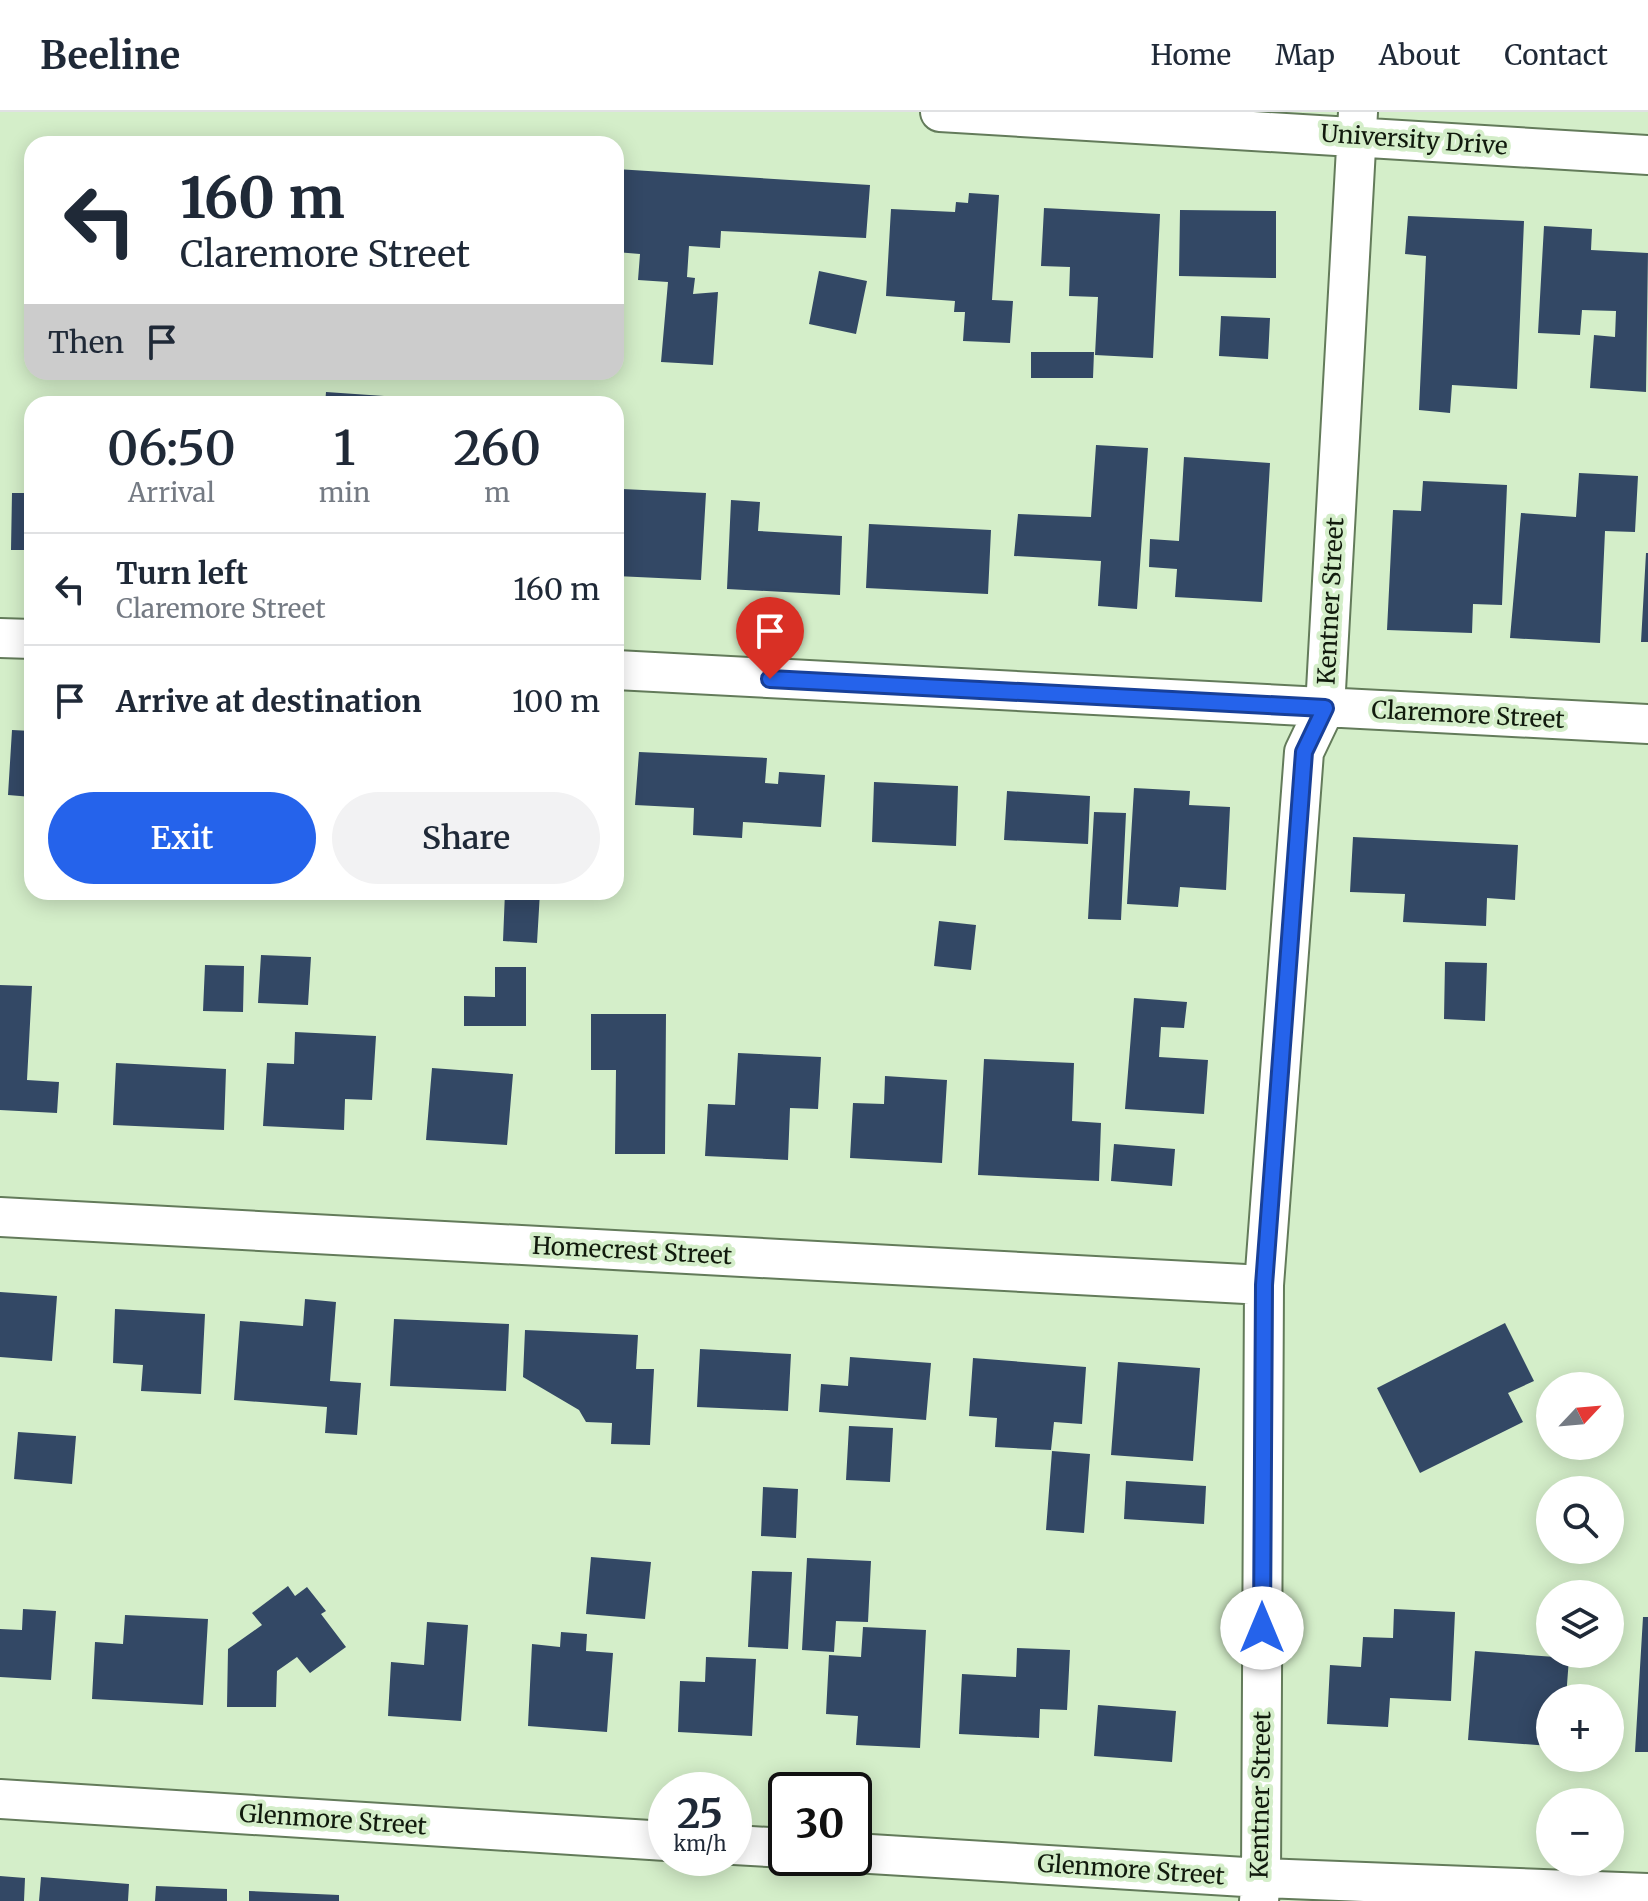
<!DOCTYPE html>
<html lang="en">
<head>
<meta charset="utf-8">
<style>
	:root { --surface:#fff; --page:#f2f2f3; --text:#1f2937; --muted:#747a83; --line:#e0e1e3; --accent:#2563eb }
	body { margin:0; font-family:Merriweather,serif; background:var(--page); color:var(--text); height:100vh; display:flex; flex-direction:column; font-size:30px; white-space:nowrap }
	* { box-sizing:border-box; margin:0 }
	p { font-size:26px; color:var(--muted) }
	.icon { flex:none; width:44px; height:44px; fill:none; stroke:currentColor; stroke-width:2; stroke-linecap:round; stroke-linejoin:round }
	.map { position:relative; flex:1; overflow:hidden }
	.panel { position:absolute; left:24px; top:284px; width:600px; height:504px; display:flex; flex-direction:column; background:var(--surface); border-radius:24px; box-shadow:0 4px 20px #0003 }
	.panel>* { flex:none }
	.top-card { position:absolute; left:24px; top:24px; width:600px; height:244px; border-radius:24px; box-shadow:0 4px 20px #0003; background:#fff; color:var(--text); overflow:hidden }
	.needle { width:52px; rotate:64deg }
	.fabs { position:absolute; left:1536px; top:1260px; display:grid; gap:16px }
	.fabs a { display:grid; place-items:center; width:88px; height:88px; border-radius:50%; background:var(--surface); box-shadow:0 4px 20px #0003; font-size:40px }
	.speed { position:absolute; left:648px; top:1660px; display:flex; gap:16px; font-size:40px; font-weight:700; text-align:center }
	.speed>* { display:grid; place-content:center; width:104px; height:104px; border-radius:50%; background:var(--surface); box-shadow:0 4px 20px #0003; line-height:1 }
	.speed small { font-size:20px; font-weight:400 }
	.speed .limit { border:4px solid #111; border-radius:12px; background:#fff; color:#111 }
	.pin { position:absolute; display:grid; place-items:center; width:68px; height:68px; color:#fff; margin:-82px -34px; border-radius:50% 50% 50% 0; rotate:-45deg; box-shadow:0 0 8px #0007 }
	.pin .icon { rotate:45deg }
	.me { position:absolute; width:88px; margin:-44px; rotate:0deg; stroke-linejoin:round; filter:drop-shadow(0 0 6px #0008) }
	.turn { display:flex; align-items:center; gap:28px; height:168px; padding:0 24px; font-size:36px }
	.turn .icon { width:104px; height:104px; stroke-width:2.5 }
	.turn b { display:block; font-size:56px; line-height:68px }
	.then { display:flex; align-items:center; height:76px; padding:0 24px; background:#0003; gap:16px; font-size:30px }
	.eta { display:flex; justify-content:space-evenly; align-items:center; height:136px; text-align:center }
	.eta b { font-size:48px; font-weight:600; line-height:56px }
	.button { display:flex; gap:16px; margin-top:auto; padding:16px 24px }
	.button a { flex:1; height:92px; border-radius:48px; background:var(--accent); color:#fff; font-size:32px; font-weight:600; line-height:92px; text-align:center }
	.button a+a { background:var(--page); color:var(--text) }
	ul { padding:0; list-style:none }
	li { display:flex; align-items:center; gap:24px; height:112px; padding:0 24px; border-top:2px solid var(--line) }
	li div { flex:1 }
	li b { display:block; font-size:30px }
	li em { font-style:normal }
	header { display:flex; align-items:center; gap:48px; box-sizing:border-box; height:112px; padding:0 40px; background:var(--surface); border-bottom:2px solid var(--line) }
	header strong { font-size:38px }
	nav { display:flex; gap:44px; margin-inline-start:auto; font-size:28px }
	.map>svg:first-child { display:block }
</style>
</head>
<body>
<header>
<strong>Beeline</strong>
<nav><a>Home</a><a>Map</a><a>About</a><a>Contact</a></nav>
</header>
<div class="map">
<svg width="1648" height="1789" viewBox="0 0 1648 1789">
	<rect width="100%" height="100%" fill="#d4eec9"/>
	<path fill="#334865" d="M616 57 870 73 866 126 721 119 720 136 689 134 687 165 695 166 693 182 718 180 713 253 661 250 668 170 638 168 640 142 616 140Z
		M28 62H32V120H24Z
		M969 81 999 83 992 188 1013 189 1010 231 963 229 965 200H954L955 189 886 184 891 97 955 100 956 90 968 91Z
		M1044 96 1160 102 1153 246 1095 243 1098 185 1069 184 1070 155 1041 154Z
		M1180 98 1276 99V166L1179 164Z
		M1408 104 1524 109 1517 277 1452 273 1450 301 1419 298 1426 144 1405 142Z
		M1544 114 1592 117 1591 138 1648 141 1646 280 1590 276 1594 223 1615 225 1616 199 1582 198 1580 223 1538 221Z
		M819 159 867 169 856 222 809 212Z
		M1221 204 1270 206 1268 247 1219 244Z
		M1031 240H1094L1093 266H1031Z
		M326 280 384 284V292H325Z
		M1096 333 1148 336 1137 497 1098 494 1101 449 1014 444 1018 402 1091 405Z
		M1184 345 1270 351 1262 490 1175 485 1177 457 1149 455 1150 427 1179 429Z
		M1579 361 1638 364 1635 420 1605 419 1600 531 1510 526 1521 401 1576 405Z
		M1423 369 1507 373 1502 493 1473 492 1472 521 1387 518 1393 398 1421 399Z
		M622 377 706 381 701 468 616 464V405L621 406Z
		M12 381H32V438H11Z
		M731 388 760 390 758 419 842 424 840 483 727 477Z
		M869 412 991 418 988 482 866 476Z
		M1646 441H1648V530H1641Z
		M12 618 32 619V685L8 683Z
		M639 640 767 646 765 671 778 672 779 660 825 663 821 715 743 710 742 726 693 723 694 696 635 693Z
		M874 670 958 674 956 734 872 730Z
		M1134 676 1190 679 1189 693 1230 695 1226 778 1180 775 1178 795 1127 792Z
		M1007 679 1090 684 1088 732 1004 728Z
		M1094 700 1126 701 1121 808 1088 807Z
		M1353 725 1518 733 1515 788 1487 786 1486 814 1403 810 1405 782 1350 780Z
		M505 780H540L537 831 503 829Z
		M939 809 976 813 971 858 934 854Z
		M261 843 311 845 308 893 258 891Z
		M1445 850 1487 851 1485 909 1444 907Z
		M205 853 244 854 243 900 203 899Z
		M495 855H526V914H464V884L495 885Z
		M0 873 32 874 27 968 59 970 57 1001 0 998Z
		M1134 886 1187 890 1184 916 1161 915 1159 945 1208 948 1204 1002 1125 997Z
		M591 902H666L665 1042H615L616 958H591Z
		M295 920 376 924 372 988 345 987 344 1018 263 1014 267 951 294 952Z
		M738 941 821 945 818 997 790 996 788 1048 705 1044 708 992 735 993Z
		M984 947 1074 951 1072 1009 1101 1011 1099 1069 978 1063Z
		M116 951 226 957 224 1018 113 1013Z
		M432 956 513 962 507 1033 426 1028Z
		M885 964 947 968 942 1051 850 1046 853 991 884 992Z
		M1114 1032 1175 1037 1172 1074 1111 1069Z
		M0 1180 57 1184 52 1249 0 1245Z
		M305 1187 336 1190 330 1269 361 1271 357 1323 325 1321 327 1295 234 1288 240 1209 303 1214Z
		M115 1197 205 1202 201 1282 141 1279 143 1253 113 1251Z
		M394 1207 509 1212 506 1279 390 1274Z
		M1505 1211 1534 1269 1508 1281 1523 1310 1420 1361 1377 1276Z
		M525 1218 638 1223 636 1257H654L650 1333 611 1332 612 1311 586 1310 579 1298 523 1265Z
		M700 1237 791 1242 788 1299 697 1295Z
		M850 1245 931 1251 926 1308 819 1300 821 1272 848 1274Z
		M973 1246 1086 1255 1082 1312 1054 1310 1051 1338 995 1335 997 1306 969 1304Z
		M1118 1250 1200 1256 1193 1349 1111 1343Z
		M849 1314 893 1316 890 1370 846 1368Z
		M18 1320 76 1324 72 1372 14 1367Z
		M1052 1339 1090 1342 1084 1421 1046 1418Z
		M1126 1369 1206 1374 1204 1412 1124 1407Z
		M763 1375 798 1377 796 1426 761 1424Z
		M591 1445 651 1450 645 1507 586 1502Z
		M807 1446 871 1449 868 1510 836 1509 834 1540 802 1538Z
		M752 1459 792 1460 788 1537 748 1535Z
		M288 1474 295 1484 307 1475 326 1499 321 1502 346 1535 310 1561 297 1545 277 1559 276 1595H227L228 1537 262 1513 252 1501Z
		M23 1497 56 1499 51 1568 0 1565V1517L22 1518Z
		M1394 1497 1455 1500 1451 1589 1390 1586 1388 1615 1327 1612 1330 1553 1361 1555 1363 1525 1393 1526Z
		M125 1503 208 1507 203 1593 92 1587 95 1530 123 1532Z
		M1643 1505H1648V1640H1635Z
		M427 1510 468 1513 461 1609 388 1604 391 1550 424 1553Z
		M863 1515 926 1518 920 1636 856 1633 858 1604 826 1602 829 1543 861 1545Z
		M561 1520 587 1522 586 1539 613 1541 607 1620 528 1614 532 1532 560 1535Z
		M1017 1536 1070 1538 1067 1598 1040 1597 1039 1626 959 1622 962 1562 1016 1565Z
		M1475 1539 1569 1546 1566 1586H1550V1634L1468 1628Z
		M706 1545 756 1547 752 1624 678 1620 680 1569 705 1570Z
		M1098 1593 1176 1599 1172 1650 1094 1644Z
		M0 1764 25 1766 24 1789H0Z
		M41 1765 129 1772 128 1789H39Z
		M156 1774 227 1777V1789H155Z
		M249 1779 339 1783V1789H249Z"/>
	<g fill="none" stroke-linecap="round" stroke-linejoin="round">
		<defs>
			<path id="minor" d="M940 0 1648 43
				M0 526 32 527
				M616 558 1648 612
				M0 1105 1264 1173
				M0 1687 666 1729
				M734 1733 786 1736
				M854 1741 1261 1766 1648 1781
				M1259 1789 1261 1766 1264 1173 1304 640 1325 596 1358 0"/>
		</defs>
		<use href="#minor" stroke="#637b5a" stroke-width="42"/>
		<use href="#minor" stroke="#fff" stroke-width="38"/>
	</g>
	<g fill="none" stroke-linecap="round" stroke-linejoin="round">
		<defs>
			<path id="route" d="M770 567 1325 596 1304 640 1264 1173 1262 1516"/>
		</defs>
		<use href="#route" stroke="#184099" stroke-width="20"/>
		<use href="#route" stroke="#2563eb" stroke-width="14"/>
	</g>
	<g text-anchor="middle" stroke-width="8" stroke-linejoin="round" paint-order="stroke">
		<g font-size="24" fill="#111a0d" stroke="#d4eec9">
			<text transform="translate(1414 28) rotate(4)" y="8">University Drive</text>
			<text transform="translate(1331 489) rotate(-87)" y="8">Kentner Street</text>
			<text transform="translate(1468 603) rotate(3)" y="8">Claremore Street</text>
			<text transform="translate(632 1139) rotate(3)" y="8">Homecrest Street</text>
			<text transform="translate(1261 1683) rotate(-89)" y="8">Kentner Street</text>
			<text transform="translate(333 1708) rotate(4)" y="8">Glenmore Street</text>
			<text transform="translate(1131 1758) rotate(4)" y="8">Glenmore Street</text>
		</g>
	</g>
</svg>
<div class="fabs">
<a><svg class="needle" viewBox="-14 -14 28 28"><path d="M0-13l5 13h-10z" fill="#e53935"/><path d="M0 13l5-13h-10z" fill="#747a83"/></svg></a>
<a><svg class="icon" aria-label="search" viewBox="0 0 24 24"><circle cx="10" cy="10" r="6"/><path d="M15 15l6 6"/></svg></a>
<a><svg class="icon" aria-label="layers" viewBox="0 0 24 24"><path d="M12 4l9 5-9 5-9-5zM3 14l9 5 9-5"/></svg></a>
<a>+</a>
<a>−</a>
</div>
<div class="speed"><div>25<small>km/h</small></div><div class="limit">30</div></div>
<div class="pin" style="left:770px;top:567px;background:#d93025"><svg class="icon" aria-label="arrive" viewBox="0 0 24 24"><path d="M6 21V4h12l-3 4 3 4H6"/></svg></div>
<svg class="me" style="left:1262px;top:1516px" viewBox="-20 -20 40 40"><circle r="19" fill="#fff"/><path d="M0-13L10 11 0 6-10 11z" fill="#2563eb"/></svg>
<div class="top-card">
<div class="turn"><svg class="icon" aria-label="left" viewBox="0 0 24 24"><path d="M17 20v-9H6M10 6l-5 5 5 5"/></svg><div><b>160 m</b>Claremore Street</div></div>
<div class="then">Then<svg class="icon" aria-label="arrive" viewBox="0 0 24 24"><path d="M6 21V4h12l-3 4 3 4H6"/></svg></div>
</div>
<section class="panel">
<div class="eta">
<div><b>06:50</b><p>Arrival</p></div>
<div><b>1</b><p>min</p></div>
<div><b>260</b><p>m</p></div>
</div>
<ul>
<li><svg class="icon" aria-label="left" viewBox="0 0 24 24"><path d="M17 20v-9H6M10 6l-5 5 5 5"/></svg><div><b>Turn left</b><p>Claremore Street</p></div><em>160 m</em></li>
<li><svg class="icon" aria-label="arrive" viewBox="0 0 24 24"><path d="M6 21V4h12l-3 4 3 4H6"/></svg><div><b>Arrive at destination</b></div><em>100 m</em></li>
</ul>
<div class="button"><a>Exit</a><a>Share</a></div>
</section>
</div>
</body>
</html>
